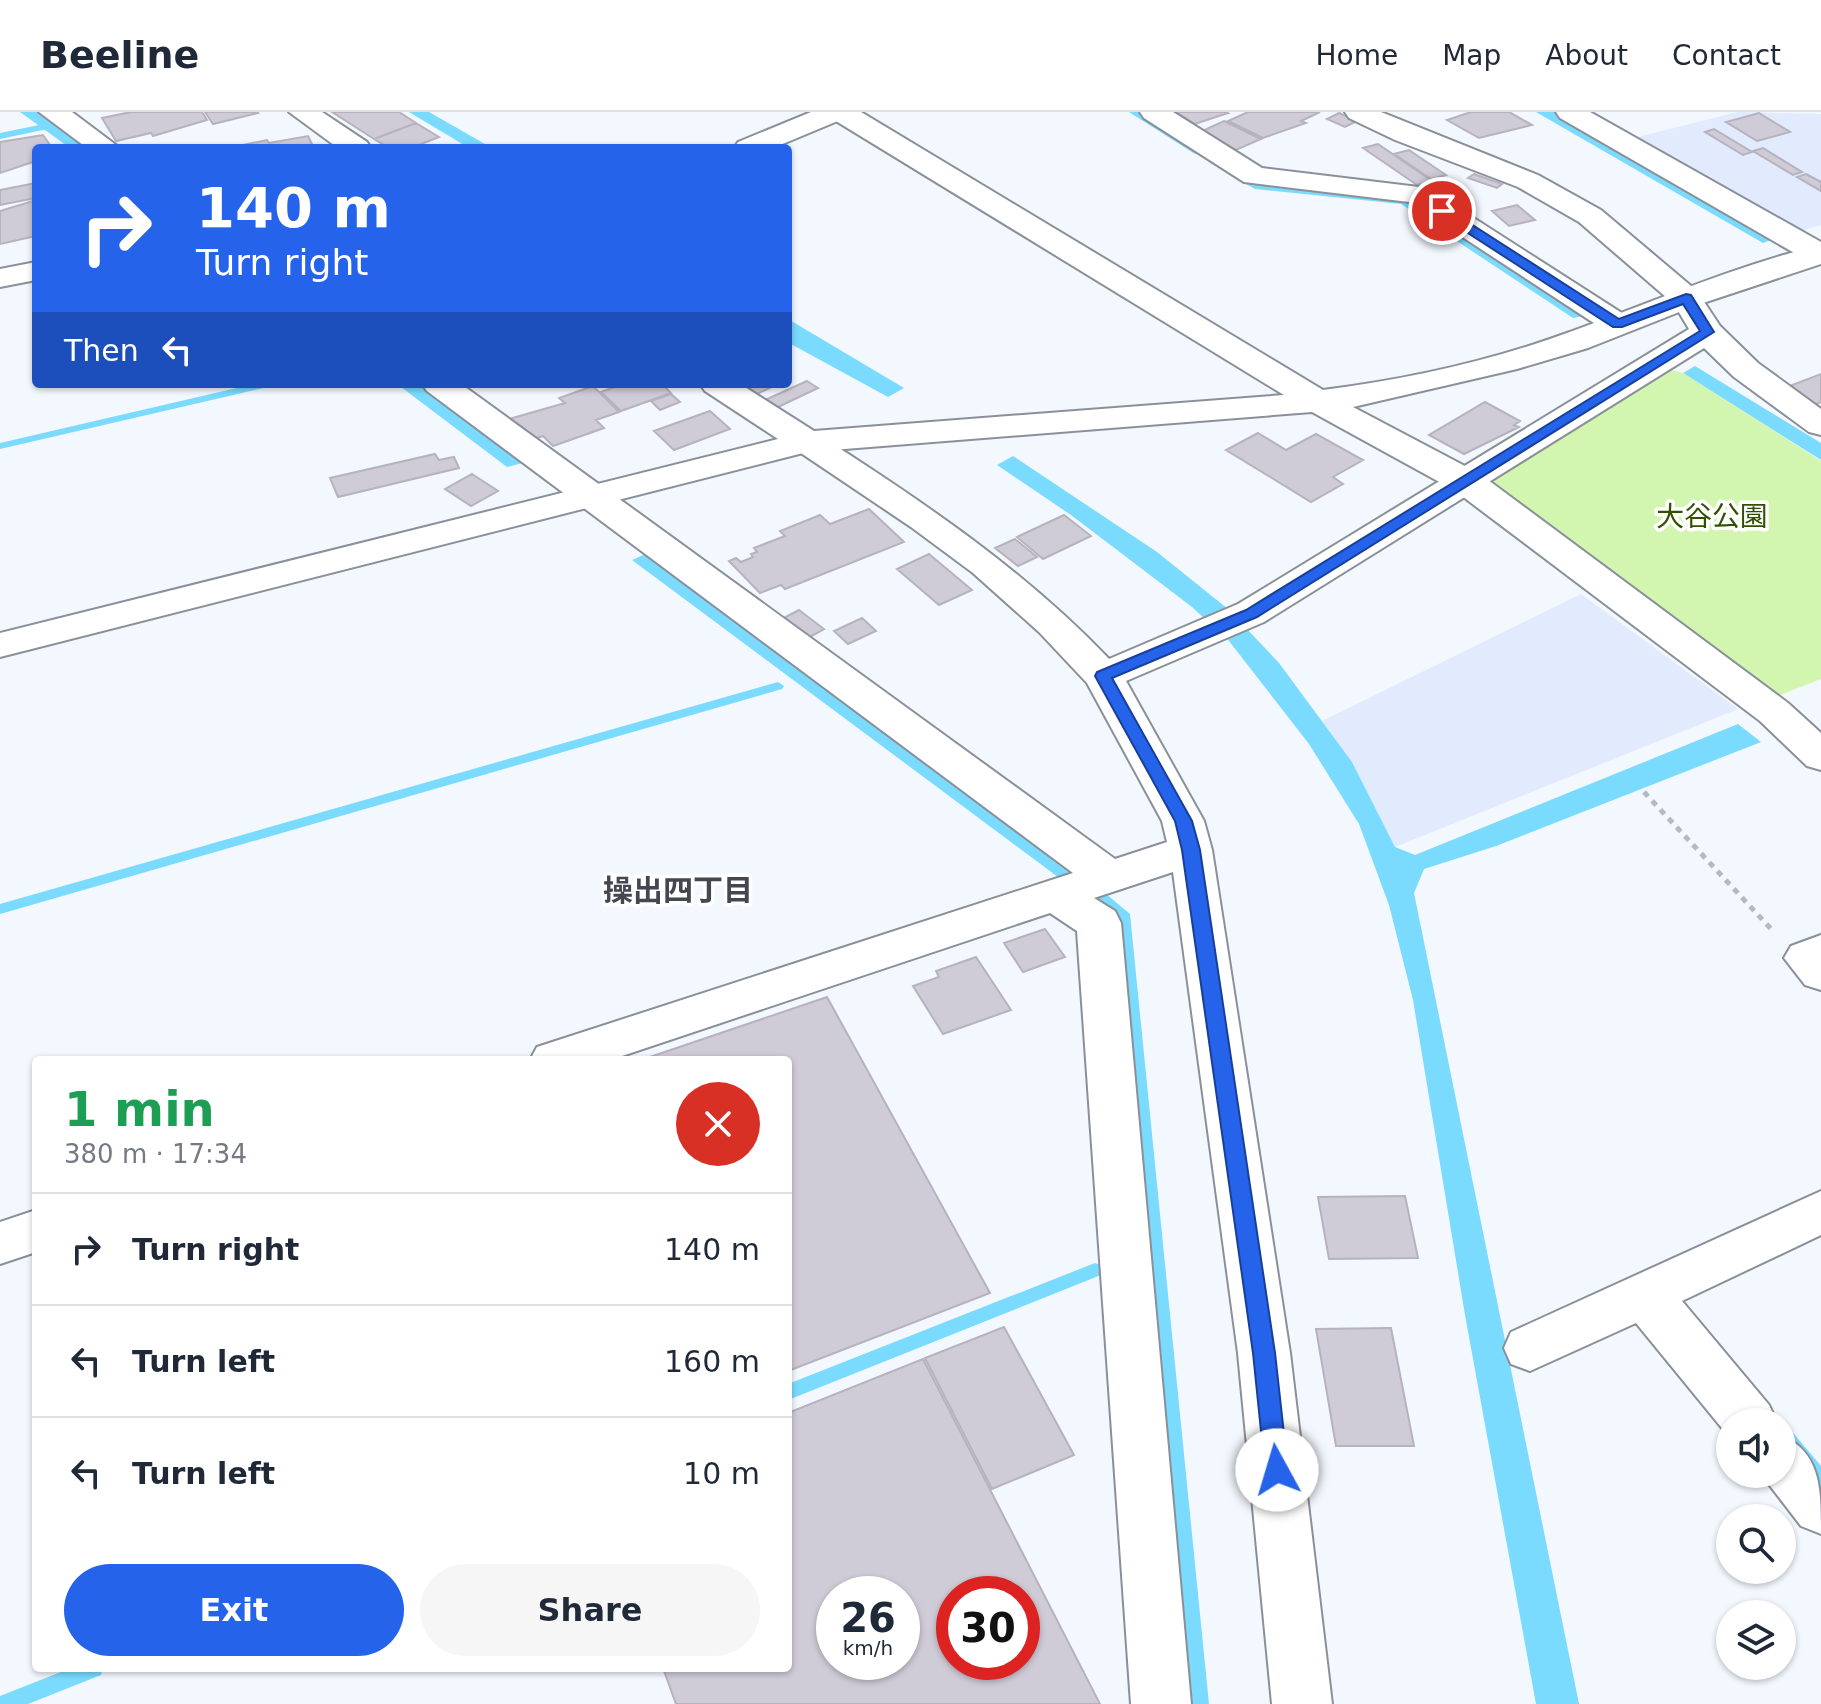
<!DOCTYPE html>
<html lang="en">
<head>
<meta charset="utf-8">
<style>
	:root { --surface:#fff; --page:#f6f6f7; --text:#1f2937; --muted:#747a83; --line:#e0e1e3; --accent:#2563eb }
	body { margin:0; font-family:"DejaVu Sans","Noto Sans JP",sans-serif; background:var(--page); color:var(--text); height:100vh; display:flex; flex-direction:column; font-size:30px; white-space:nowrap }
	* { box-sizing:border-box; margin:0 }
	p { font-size:26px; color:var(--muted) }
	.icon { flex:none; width:44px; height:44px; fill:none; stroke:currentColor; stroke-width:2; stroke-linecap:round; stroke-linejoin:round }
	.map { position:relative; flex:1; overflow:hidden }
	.side { position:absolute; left:32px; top:944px; width:760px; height:616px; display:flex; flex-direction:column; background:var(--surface); border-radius:8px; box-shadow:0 2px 6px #0004 }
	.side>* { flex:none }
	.top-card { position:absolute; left:32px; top:32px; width:760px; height:244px; border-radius:8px; box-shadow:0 2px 6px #0004; background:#2563eb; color:#fff; overflow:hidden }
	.tools { position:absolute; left:1716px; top:1296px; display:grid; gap:16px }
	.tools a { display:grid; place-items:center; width:80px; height:80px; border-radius:50%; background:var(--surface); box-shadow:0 2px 6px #0004; font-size:40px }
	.speed { position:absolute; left:816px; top:1464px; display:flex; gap:16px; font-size:40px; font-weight:700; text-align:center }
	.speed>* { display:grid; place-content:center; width:104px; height:104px; border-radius:50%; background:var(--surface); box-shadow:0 2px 6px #0004; line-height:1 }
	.speed small { font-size:20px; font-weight:400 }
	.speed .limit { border:12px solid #d22; background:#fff; color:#111 }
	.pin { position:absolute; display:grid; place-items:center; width:68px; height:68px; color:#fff; margin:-34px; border:4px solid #fff; border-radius:50%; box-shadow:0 2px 8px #0007 }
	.me { position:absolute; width:88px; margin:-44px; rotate:354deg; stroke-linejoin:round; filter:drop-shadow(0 0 6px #0008) }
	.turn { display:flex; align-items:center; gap:28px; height:168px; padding:0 32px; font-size:36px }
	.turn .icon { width:104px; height:104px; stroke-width:2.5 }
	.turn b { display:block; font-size:56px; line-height:68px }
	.then { display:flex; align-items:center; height:76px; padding:0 32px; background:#0003; gap:16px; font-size:30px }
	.round { display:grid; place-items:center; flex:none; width:84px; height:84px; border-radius:42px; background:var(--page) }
	.headline { display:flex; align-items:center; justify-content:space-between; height:136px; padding:0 32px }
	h1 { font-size:48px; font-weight:700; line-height:60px; color:#1e9e55 }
	.primary-button { display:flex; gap:16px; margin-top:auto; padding:16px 32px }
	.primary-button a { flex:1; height:92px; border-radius:48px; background:var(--accent); color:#fff; font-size:32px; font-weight:700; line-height:92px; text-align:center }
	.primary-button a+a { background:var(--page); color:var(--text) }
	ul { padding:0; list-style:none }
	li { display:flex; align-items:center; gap:24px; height:112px; padding:0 32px; border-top:2px solid var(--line) }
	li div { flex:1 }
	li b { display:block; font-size:30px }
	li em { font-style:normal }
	header { display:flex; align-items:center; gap:48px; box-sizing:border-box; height:112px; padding:0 40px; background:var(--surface); border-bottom:2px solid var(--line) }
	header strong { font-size:38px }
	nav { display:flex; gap:44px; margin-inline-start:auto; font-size:28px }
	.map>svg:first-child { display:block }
</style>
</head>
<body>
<header>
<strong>Beeline</strong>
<nav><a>Home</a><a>Map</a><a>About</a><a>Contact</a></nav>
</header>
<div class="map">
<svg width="1821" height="1592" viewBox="0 0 1821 1592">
	<rect width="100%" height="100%" fill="#f3f7fe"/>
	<path fill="#e1ebfd" d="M1738 0 1821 2V113L1794 121 1630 27Z
		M1581 482 1738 597 1395 735 1352 650 1322 609Z"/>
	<path fill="#d2f6b0" d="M1663 256 1683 261 1821 349V567L1780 583 1488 371 1490 361Z"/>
	<path fill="#7adbfe" d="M20 0H41L94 36H70Z
		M409 0H429L492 36H469Z
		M1536 0H1557L1776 126 1763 131Z
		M788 207 904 276 888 285 789 231 792 229 788 226Z
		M1695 254 1821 331V348L1683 261Z
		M397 272H426L530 349 507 355Z
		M1013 344 1157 440 1228 497 1279 551 1352 650 1395 735 1415 743 1738 612 1761 630 1496 734 1424 757 1414 781 1579 1592H1536L1465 1203 1413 888 1389 793 1359 712 1309 632 1229 529 1192 495 1071 403 997 353Z
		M652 439 1069 751 1130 802 1209 1592H1184L1113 806 632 448Z"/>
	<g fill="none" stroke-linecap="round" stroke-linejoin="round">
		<path fill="#7adbfe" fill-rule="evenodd" d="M1129 0H1139L1203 40 1195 42Z
			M49 11 52 12V16L0 27V21Z
			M1233 58 1257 71 1406 87 1582 204 1573 206 1401 92 1255 77 1230 63 1228 61Z
			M254 272H273L268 275 0 337V331Z
			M778 570 784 574 782 577 0 802V792Z
			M1095 1151 1101 1153 1103 1158 1101 1163 788 1288V1272Z
			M1782 1313 1788 1315 1821 1354V1375L1815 1373 1782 1334Z
			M71 1556H103L101 1563 28 1592H0V1584Z"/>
	</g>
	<path fill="#cfcbd7" stroke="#b6b2be" stroke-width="2" fill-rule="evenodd" d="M131 0H202L207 8 153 24 151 21 116 29 102 6Z
		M205 0H257L258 1 213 12Z
		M332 0H399L416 11 374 27Z
		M1176 0H1226L1228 1 1195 12Z
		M1248 0H1320L1301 9 1306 11 1263 26 1228 9Z
		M1471 0H1509L1532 13 1479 26 1447 8Z
		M1339 1 1357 9 1345 15 1327 7Z
		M1759 1 1790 20 1757 29 1726 10Z
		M1224 9 1261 27 1236 38 1200 20Z
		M416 11 439 25 411 36H389L374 27Z
		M1714 17 1752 40 1743 43 1705 20Z
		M43 23 52 36H36V49L0 61V30Z
		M308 24 314 36 233 35 267 28 269 31Z
		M1378 32 1432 69 1417 73 1363 36Z
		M1763 36 1802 60 1793 63 1753 39Z
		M1409 38 1446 63 1431 67 1394 42Z
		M1474 62 1502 72 1497 76 1468 66Z
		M1806 62 1821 70V79L1797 65Z
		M36 71V86L0 93V78Z
		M36 88V124L0 132V99Z
		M1517 93 1535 108 1509 114 1492 99Z
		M1821 262V290L1815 293 1787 275Z
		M807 269 818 276 776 296 765 288Z
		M623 272H662L671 281 621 299 601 280Z
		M759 272H778L755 283 747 277Z
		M593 274 619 300 596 308 604 316 553 334 543 324 529 329 509 307 565 291 559 286Z
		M671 282 680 290 660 298 651 289Z
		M1485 290 1520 309 1514 313 1519 315 1464 342 1429 323Z
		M710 299 730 317 674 338 654 319Z
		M1258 321 1286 338 1316 322 1363 348 1333 365 1343 372 1311 390 1226 338Z
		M435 342 439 348 454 345 459 356 338 385 330 366Z
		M472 362 498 379 471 394 445 377Z
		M869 397 904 430 785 477 781 473 760 481 729 449 736 446 741 450 753 445 751 442 757 440 754 436 785 424 780 419 820 403 830 412Z
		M1064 403 1091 424 1043 447 1017 425Z
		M1015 427 1037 445 1018 454 995 436Z
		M929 442 972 478 939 493 897 457Z
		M799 498 824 517 799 531 774 511Z
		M862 506 876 519 848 532 834 519Z
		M1045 817 1065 845 1023 860 1004 831Z
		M976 845 1011 898 943 922 913 874 939 865 936 859Z
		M827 885 990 1181 788 1259V948H641Z
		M1405 1084 1418 1146 1329 1147 1318 1085Z
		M1004 1215 1074 1343 992 1377 925 1246Z
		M1391 1216 1414 1334H1336L1316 1217Z
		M923 1247 1100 1592H676L663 1556H788V1301ZM834 1482H902V1550H834ZM954 1482H1022V1550H954Z"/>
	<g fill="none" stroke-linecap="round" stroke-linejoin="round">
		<defs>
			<path id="minor" d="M39 0H72L120 36H87Z
				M811 0H849L845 6 773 36H734L738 30Z
				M1140 0H1173L1262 56 1427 76 1628 205 1633 212 1628 219 1617 222 1606 219 1409 90 1244 70 1144 6Z
				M1345 0H1381L1538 63 1601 98 1697 179 1720 214 1758 251 1821 297V323L1809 320 1734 265 1704 236 1264 510 1126 569 1204 709 1212 738 1290 1241 1332 1592H1272L1238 1241 1173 760 1094 786 1115 799 1121 811 1191 1592H1131L1077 819 1050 801 610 948H530L537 935 1073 761 427 279 422 272H461L1115 747 1167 730 1162 709 1087 571 1039 520 973 461 911 415 795 337 790 330 795 323 807 320 819 323C923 390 1023 457 1109 547L1238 492 1689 217 1674 192 1579 110 1518 75 1395 28 1349 6Z
				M1556 0H1590L1821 130V152L1810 150 1560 6Z
				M36 150V168L0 175V157Z
				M1821 823V878L1805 873 1784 846 1791 834Z
				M1821 1079V1123L1682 1189 1769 1293 1777 1310H1730V1326L1636 1211 1530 1259 1511 1252 1504 1236 1511 1220Z
				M36 1098V1140L0 1152V1110Z
				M1782 1323C1821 1342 1821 1376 1821 1422L1801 1414 1761 1362H1782Z"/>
			<path id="tertiary" d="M289 0H322L367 30 371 36H338Z
				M827 0H861L1323 278C1404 268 1490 249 1567 221 1651 191 1734 154 1821 133V152L1697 193 1588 236 1517 257 1353 295 1480 362 1788 591 1821 621V658L1807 654 1760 609 1454 378 1312 300 807 340 0 545V521L778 327 705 279 700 272H740L814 319 1284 283 831 6Z"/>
		</defs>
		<use href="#minor" stroke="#8a909a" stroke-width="4"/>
		<use href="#tertiary" stroke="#8a909a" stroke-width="4"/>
		<path stroke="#b6bac0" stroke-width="5" stroke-dasharray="6 6" stroke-linecap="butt" d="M1644 680 1773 819"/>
		<use href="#minor" fill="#fff" fill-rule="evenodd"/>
		<use href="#tertiary" fill="#fff" fill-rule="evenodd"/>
	</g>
	<path fill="#2563eb" stroke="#184099" stroke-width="2" d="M1437 96H1446L1619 207 1686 182 1691 183 1714 220 1257 505 1112 566 1192 709 1200 738 1275 1241 1288 1358 1285 1365 1277 1368 1269 1365 1265 1358 1253 1241 1182 738 1175 709 1095 564 1097 560 1246 498 1700 219 1683 192 1622 215H1613L1437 101Z"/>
	<g text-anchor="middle" stroke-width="7" stroke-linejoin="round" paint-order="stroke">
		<g font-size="28" fill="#315000" stroke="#fff">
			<text x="1712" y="414">大谷公園</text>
		</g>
		<g font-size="30" font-weight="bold" fill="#424750" stroke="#fff">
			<text x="678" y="789">操出四丁目</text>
		</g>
	</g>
</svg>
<div class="tools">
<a><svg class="icon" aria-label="sound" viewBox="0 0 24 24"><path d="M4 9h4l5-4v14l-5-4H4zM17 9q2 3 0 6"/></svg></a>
<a><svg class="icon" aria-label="search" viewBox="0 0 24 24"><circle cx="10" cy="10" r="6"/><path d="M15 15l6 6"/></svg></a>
<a><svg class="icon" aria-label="layers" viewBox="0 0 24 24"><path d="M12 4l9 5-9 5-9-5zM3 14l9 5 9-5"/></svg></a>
</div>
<div class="speed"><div>26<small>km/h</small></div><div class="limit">30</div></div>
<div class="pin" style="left:1442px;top:99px;background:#d93025"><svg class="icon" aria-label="arrive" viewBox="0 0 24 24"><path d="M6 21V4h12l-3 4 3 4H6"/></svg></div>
<svg class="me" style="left:1277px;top:1358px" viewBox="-20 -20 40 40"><circle r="19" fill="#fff"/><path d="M0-13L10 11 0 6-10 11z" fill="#2563eb"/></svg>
<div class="top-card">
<div class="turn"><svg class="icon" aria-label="right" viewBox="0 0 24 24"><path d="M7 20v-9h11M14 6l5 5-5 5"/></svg><div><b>140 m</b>Turn right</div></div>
<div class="then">Then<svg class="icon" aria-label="left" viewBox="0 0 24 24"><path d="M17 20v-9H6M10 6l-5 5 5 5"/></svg></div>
</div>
<section class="side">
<div class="headline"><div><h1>1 min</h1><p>380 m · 17:34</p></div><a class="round" style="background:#d93025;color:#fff"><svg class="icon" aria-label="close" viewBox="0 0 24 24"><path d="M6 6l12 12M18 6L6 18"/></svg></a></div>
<ul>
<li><svg class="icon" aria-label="right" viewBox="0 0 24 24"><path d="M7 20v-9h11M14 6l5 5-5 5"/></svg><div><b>Turn right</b></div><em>140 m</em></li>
<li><svg class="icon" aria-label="left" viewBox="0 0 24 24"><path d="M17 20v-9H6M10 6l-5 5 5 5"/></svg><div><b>Turn left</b></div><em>160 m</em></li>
<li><svg class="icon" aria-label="left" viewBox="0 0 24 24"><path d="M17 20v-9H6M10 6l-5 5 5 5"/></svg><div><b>Turn left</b></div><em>10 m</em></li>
</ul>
<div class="primary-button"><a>Exit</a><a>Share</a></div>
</section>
</div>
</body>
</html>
